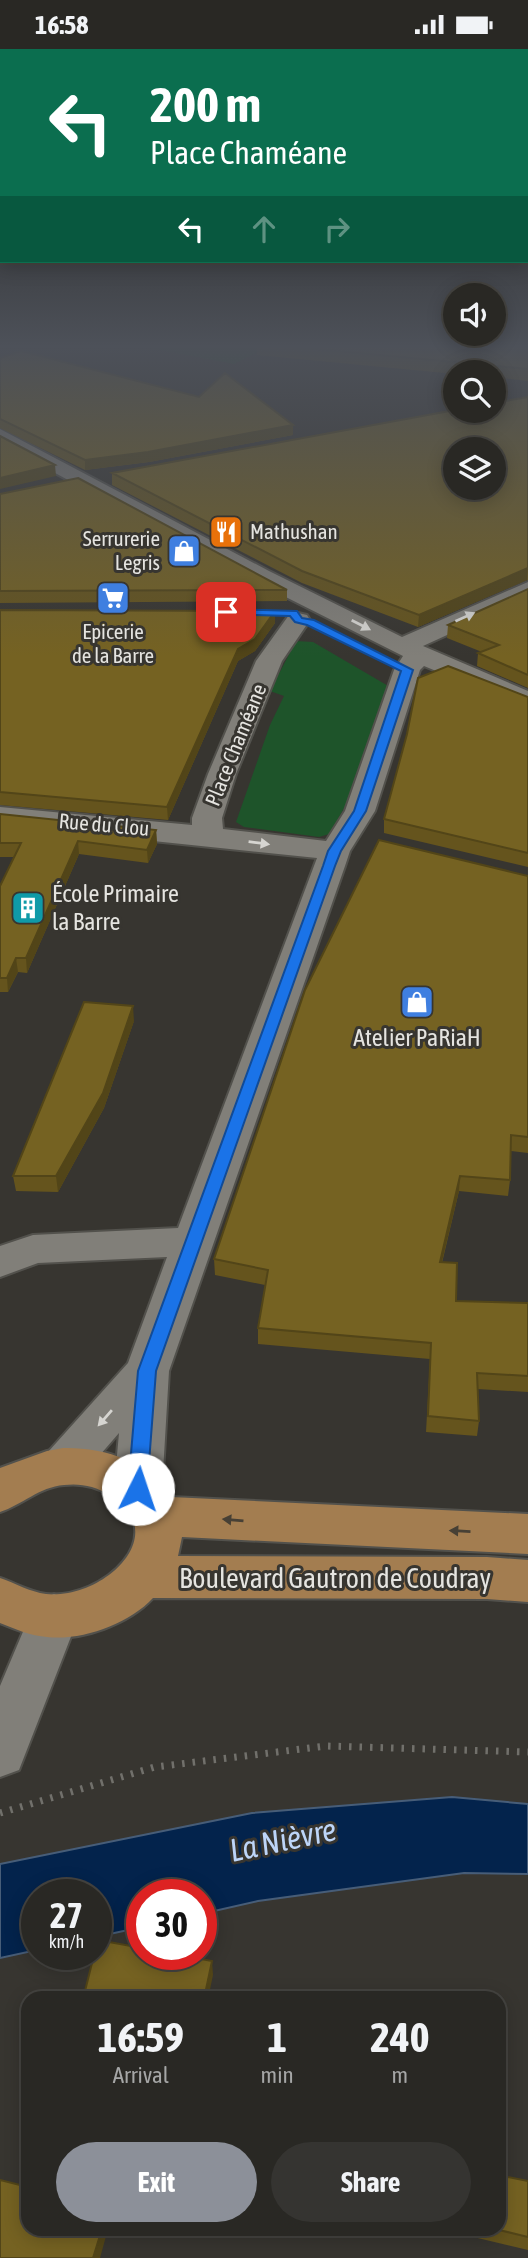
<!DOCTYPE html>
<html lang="en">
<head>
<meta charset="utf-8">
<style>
	:root { --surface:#292824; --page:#353431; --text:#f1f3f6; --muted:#a5a6a6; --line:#454441; --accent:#8c9099 }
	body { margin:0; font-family:"Asap Condensed",sans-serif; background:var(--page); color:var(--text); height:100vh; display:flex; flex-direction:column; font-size:26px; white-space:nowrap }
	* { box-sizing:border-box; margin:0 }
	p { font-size:23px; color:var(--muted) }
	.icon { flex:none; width:38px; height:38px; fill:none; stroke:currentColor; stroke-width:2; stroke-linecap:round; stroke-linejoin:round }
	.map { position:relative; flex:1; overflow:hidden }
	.sheet { position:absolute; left:21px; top:1942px; width:485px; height:245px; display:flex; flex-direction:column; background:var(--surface); border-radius:21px; box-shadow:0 4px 18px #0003,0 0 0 2px var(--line) }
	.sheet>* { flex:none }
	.top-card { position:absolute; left:0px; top:0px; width:528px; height:214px; box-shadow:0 4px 18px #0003,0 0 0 2px var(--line); background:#0b6e4f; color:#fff; overflow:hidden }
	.controls { position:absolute; left:443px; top:234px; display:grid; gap:14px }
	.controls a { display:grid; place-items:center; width:63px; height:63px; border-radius:50%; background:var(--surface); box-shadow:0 4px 18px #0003,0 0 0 2px var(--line); font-size:35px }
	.speed { position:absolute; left:21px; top:1830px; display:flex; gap:14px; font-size:35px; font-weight:700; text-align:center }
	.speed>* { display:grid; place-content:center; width:91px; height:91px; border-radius:50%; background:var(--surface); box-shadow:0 4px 18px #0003,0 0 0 2px var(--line); line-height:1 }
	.speed small { font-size:18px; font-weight:400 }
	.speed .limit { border:10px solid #d22; background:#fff; color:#111 }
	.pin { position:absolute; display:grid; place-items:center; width:60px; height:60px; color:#fff; margin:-30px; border-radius:14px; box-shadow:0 4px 10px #0006 }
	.me { position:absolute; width:77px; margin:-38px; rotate:4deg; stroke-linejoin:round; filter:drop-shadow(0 0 5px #0008) }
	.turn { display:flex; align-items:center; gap:24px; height:147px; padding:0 35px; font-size:32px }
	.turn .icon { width:91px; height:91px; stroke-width:2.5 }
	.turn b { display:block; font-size:49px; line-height:60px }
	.lanes { display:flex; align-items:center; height:66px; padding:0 35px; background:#0003; justify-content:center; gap:35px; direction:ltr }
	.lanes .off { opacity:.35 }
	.eta { display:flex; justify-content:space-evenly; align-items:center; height:119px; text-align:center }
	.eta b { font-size:42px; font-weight:700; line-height:49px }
	.primary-button { display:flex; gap:14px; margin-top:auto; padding:14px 35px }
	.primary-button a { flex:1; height:80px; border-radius:42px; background:var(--accent); color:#fff; font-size:28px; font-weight:700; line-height:80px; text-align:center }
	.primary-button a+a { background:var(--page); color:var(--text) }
	.status { display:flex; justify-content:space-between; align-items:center; height:49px; padding:0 35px; background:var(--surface); direction:ltr }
	.status svg { height:19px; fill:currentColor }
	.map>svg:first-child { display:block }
</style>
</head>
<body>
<div class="status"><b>16:58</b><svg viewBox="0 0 49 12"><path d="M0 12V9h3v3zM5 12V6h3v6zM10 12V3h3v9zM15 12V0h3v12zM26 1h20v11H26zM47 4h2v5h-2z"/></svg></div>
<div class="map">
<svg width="528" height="2209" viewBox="0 0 528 2209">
	<rect width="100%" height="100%" fill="#373530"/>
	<path fill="#1e542a" d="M144 298H268L234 315Z
		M296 592 313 593 390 638 350 749 329 785 319 788 244 778 236 773 270 676 284 647 270 642Z"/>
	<path fill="#03234c" stroke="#475d78" stroke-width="2" d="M452 1748 528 1755V1825L464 1824 258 1852 201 1865V1846H142V1878L96 1888V1846H37V1901L0 1909V1815L252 1764Z"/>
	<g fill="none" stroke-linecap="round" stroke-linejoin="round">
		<defs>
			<path id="street" d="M0 380 269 522 402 588 528 533V549L423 597 528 642V660L424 617 420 621 375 762 350 802 345 817 169 1322 162 1440 155 1453 138 1459 121 1453 114 1440 119 1384 80 1429 64 1434 48 1429 41 1416 48 1403 128 1314 167 1208 38 1214 0 1228V1197L33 1186 178 1179 317 809 0 776V758L192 776V769L208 725 256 612 289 566 298 564 307 566 310 571 282 612 236 725 222 769 223 780 326 792 345 762 394 621 403 607 252 531 0 394Z
				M54 1545 72 1552 79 1567 19 1721 0 1728V1637L36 1552Z"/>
			<path id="primary" d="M63 1399C103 1398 149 1412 171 1448L528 1465V1505L182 1488 178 1507 487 1508 528 1511V1553L487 1550 153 1549C129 1575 82 1592 47 1588 31 1587 15 1580 0 1574V1529C15 1534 30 1543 46 1545 103 1551 174 1485 110 1446 95 1437 80 1434 64 1436 39 1438 22 1456 0 1463V1419L47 1402Z"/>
		</defs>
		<use href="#street" stroke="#52514c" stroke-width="4"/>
		<use href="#primary" stroke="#52514c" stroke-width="4"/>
		<path stroke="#71706b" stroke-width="7" stroke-dasharray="2.5 8" stroke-linecap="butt" d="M0 1764 155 1718 326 1697 528 1703"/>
		<use href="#street" fill="#817f79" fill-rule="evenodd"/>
		<use href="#primary" fill="#a37d50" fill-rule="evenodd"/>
	</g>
	<path fill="#65541d" d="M257 298H528V332L494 328V324L455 325 257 306Z
		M0 309 293 386 149 413 85 421 0 379Z
		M528 348V531H527L418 578 302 534 112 436V424Z
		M0 445 287 541V552L0 554Z
		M528 540V639L477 617 478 604 482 603 447 589 448 576Z
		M0 561 275 562V574L255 602 238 612 168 771 0 756Z
		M528 648V818L384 784V770Z
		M0 765 156 781 157 795 148 814 79 805 27 924 18 923 8 943H0V837L14 808H0Z
		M528 827V1104L511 1102 510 1131 508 1147 459 1142 442 1214 456 1252 528 1254V1343L477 1340 479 1372 477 1387 426 1383 430 1310 258 1295V1279L265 1236 215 1226 214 1210Z
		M134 972 104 1059 58 1143 16 1142 13 1127Z
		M503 2127 528 2132V2201L440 2180H499Z
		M228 2180H255L254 2187Z"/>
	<path fill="#524518" d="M293 376V386L149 413 85 421V411Z
		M55 416 56 427 0 440V429Z
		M528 519 527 531 418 578 419 566Z
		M275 562V574L255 602 238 612 168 771 167 758 238 600Z
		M156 781 157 795 148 814 147 801Z
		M78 792 79 805 27 924 26 909Z
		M16 909 18 923 8 943 7 929Z
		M133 957 134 972 104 1059 58 1143 56 1127Z
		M460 1127 459 1142 438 1229 440 1213Z
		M212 1912 213 1926 208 1950H204Z
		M102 2180H108L100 2209H93Z"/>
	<path fill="#756222" stroke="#524518" stroke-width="2" fill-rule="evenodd" d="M294 298H528V320Z
		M21 302 199 348 225 324 293 376 148 403 85 411 0 370V309Z
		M528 348V519L419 566 302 522 112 424 455 361V362H494V354ZM455 401H494V439H455Z
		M0 387 55 416 0 429Z
		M78 429 287 541 0 542V445Z
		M528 540V626L478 604 499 596 448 576Z
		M0 561 275 562 255 590 238 600 167 758 0 743Z
		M448 617 528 648V804L384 770 407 685 418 629Z
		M0 765 156 781 147 801 78 792 26 909H16L7 929H0V837L21 794H0Z
		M379 791 528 827V1088L511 1086 510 1131 460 1127 440 1213 457 1214 456 1252 528 1254V1327L477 1324 479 1372 428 1367 431 1294 258 1279 268 1221 214 1210 305 941Z
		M84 953 133 957 103 1044 56 1127H13Z
		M98 1891 142 1899V1906H179L212 1912 204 1950H83L94 1906H96V1898Z
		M499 2057 506 2058 503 2127 528 2132V2188L495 2180H499Z
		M0 2131 28 2138V2180H102L93 2209H0Z"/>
	<defs><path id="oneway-solid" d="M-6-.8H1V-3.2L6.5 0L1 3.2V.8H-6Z" transform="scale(1.75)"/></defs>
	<g fill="#d6d5d1">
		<use href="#oneway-solid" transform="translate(465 568) rotate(-24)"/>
		<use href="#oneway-solid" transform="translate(361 576) rotate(27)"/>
		<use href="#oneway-solid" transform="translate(259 794) rotate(7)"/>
		<use href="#oneway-solid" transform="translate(105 1369) rotate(131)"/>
	</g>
	<g fill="#474035">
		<use href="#oneway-solid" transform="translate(233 1471) rotate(-175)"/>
		<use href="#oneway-solid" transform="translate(460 1482) rotate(-177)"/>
	</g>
	<linearGradient id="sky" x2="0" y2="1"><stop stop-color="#1e1d1a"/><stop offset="0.49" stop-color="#4d5159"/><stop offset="1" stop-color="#4d5159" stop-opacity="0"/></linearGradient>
	<rect width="528" height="607" fill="url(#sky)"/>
	<path fill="#1a73e8" stroke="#114b97" stroke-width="2" d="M226 560 297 562 302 569 314 571 413 621 366 762 341 802 335 817 156 1322 147 1440 145 1445 138 1448 131 1445 128 1440 138 1322 323 817 328 802 354 762 401 622 307 576 295 573 290 567 222 565 221 563Z"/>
	<defs>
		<symbol id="restaurant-square" viewBox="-11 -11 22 22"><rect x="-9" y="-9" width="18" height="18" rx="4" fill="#e8710a" stroke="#373530"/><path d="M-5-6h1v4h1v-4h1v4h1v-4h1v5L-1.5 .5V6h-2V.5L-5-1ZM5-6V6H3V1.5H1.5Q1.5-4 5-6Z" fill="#fff"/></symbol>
		<symbol id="shop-square" viewBox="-11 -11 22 22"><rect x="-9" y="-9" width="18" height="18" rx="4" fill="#3f7fe0" stroke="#373530"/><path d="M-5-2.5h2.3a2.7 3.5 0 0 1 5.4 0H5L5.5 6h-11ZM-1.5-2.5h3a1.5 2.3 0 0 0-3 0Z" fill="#fff"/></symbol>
		<symbol id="supermarket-square" viewBox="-11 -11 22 22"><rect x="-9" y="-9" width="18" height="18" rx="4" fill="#3f7fe0" stroke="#373530"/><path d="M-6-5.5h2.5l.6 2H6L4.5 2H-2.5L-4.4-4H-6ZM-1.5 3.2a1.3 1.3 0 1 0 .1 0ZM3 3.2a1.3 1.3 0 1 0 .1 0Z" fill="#fff"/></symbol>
		<symbol id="building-square" viewBox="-11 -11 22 22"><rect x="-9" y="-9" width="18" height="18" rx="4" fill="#0f9aa8" stroke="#373530"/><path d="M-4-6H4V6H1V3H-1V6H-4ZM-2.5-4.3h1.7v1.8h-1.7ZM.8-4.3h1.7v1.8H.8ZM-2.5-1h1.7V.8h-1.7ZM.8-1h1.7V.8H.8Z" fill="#fff"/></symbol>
	</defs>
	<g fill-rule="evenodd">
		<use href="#restaurant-square" x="207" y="464" width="38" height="38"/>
		<use href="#shop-square" x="165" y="483" width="38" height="38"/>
		<use href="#supermarket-square" x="94" y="530" width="38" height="38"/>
		<use href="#building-square" x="9" y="840" width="38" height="38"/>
		<use href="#shop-square" x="398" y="934" width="38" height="38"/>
	</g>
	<g text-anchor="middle" stroke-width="6" stroke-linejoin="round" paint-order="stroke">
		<g font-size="21" fill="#e5e4e0" stroke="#373530" text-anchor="start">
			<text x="250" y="490">Mathushan</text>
			<text x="160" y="497" text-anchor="end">Serrurerie<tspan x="160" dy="24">Legris</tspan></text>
			<text x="113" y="590" text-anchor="middle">Epicerie<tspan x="113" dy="24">de la Barre</tspan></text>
		</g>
		<g font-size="21" fill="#e5e4e0" stroke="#373530">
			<text transform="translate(236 696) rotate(-68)" y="7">Place Chaméane</text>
			<text transform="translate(104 776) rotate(5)" y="7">Rue du Clou</text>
		</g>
		<g font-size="24" fill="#e5e4e0" stroke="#373530" text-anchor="start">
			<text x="52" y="853">École Primaire<tspan x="52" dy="28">la Barre</tspan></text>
			<text x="417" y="997" text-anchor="middle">Atelier PaRiaH</text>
		</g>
		<g font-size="28" fill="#e5e4e0" stroke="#373530">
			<text x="335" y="1539">Boulevard Gautron de Coudray</text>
		</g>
		<g font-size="32" font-style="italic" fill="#bdd5f8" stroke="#373530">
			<text transform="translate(283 1791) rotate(-12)" y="11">La Nièvre</text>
		</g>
	</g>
</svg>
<div class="controls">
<a><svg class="icon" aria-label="sound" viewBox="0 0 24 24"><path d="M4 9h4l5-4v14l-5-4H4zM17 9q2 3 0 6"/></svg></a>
<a><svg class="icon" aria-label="search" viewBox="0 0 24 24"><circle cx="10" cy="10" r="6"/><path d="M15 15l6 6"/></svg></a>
<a><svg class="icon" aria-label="layers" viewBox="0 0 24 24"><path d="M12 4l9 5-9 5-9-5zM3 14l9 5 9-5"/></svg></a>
</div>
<div class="speed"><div>27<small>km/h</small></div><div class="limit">30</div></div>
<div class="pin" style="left:226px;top:563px;background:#d93025"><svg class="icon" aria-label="arrive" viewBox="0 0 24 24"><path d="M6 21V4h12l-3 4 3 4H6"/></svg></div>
<svg class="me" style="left:138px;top:1440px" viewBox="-20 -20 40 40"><circle r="19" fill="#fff"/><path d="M0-13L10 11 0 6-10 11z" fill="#1a73e8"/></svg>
<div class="top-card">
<div class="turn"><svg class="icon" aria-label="left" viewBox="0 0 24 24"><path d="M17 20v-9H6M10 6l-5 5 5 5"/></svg><div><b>200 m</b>Place Chaméane</div></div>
<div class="lanes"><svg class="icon" aria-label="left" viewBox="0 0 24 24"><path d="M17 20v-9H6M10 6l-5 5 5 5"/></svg><svg class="icon off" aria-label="ahead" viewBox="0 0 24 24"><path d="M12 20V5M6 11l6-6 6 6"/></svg><svg class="icon off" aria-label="right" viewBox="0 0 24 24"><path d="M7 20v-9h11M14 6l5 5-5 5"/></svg></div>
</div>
<section class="sheet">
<div class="eta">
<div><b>16:59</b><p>Arrival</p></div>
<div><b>1</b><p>min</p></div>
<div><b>240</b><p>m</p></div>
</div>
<div class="primary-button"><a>Exit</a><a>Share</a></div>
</section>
</div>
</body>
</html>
